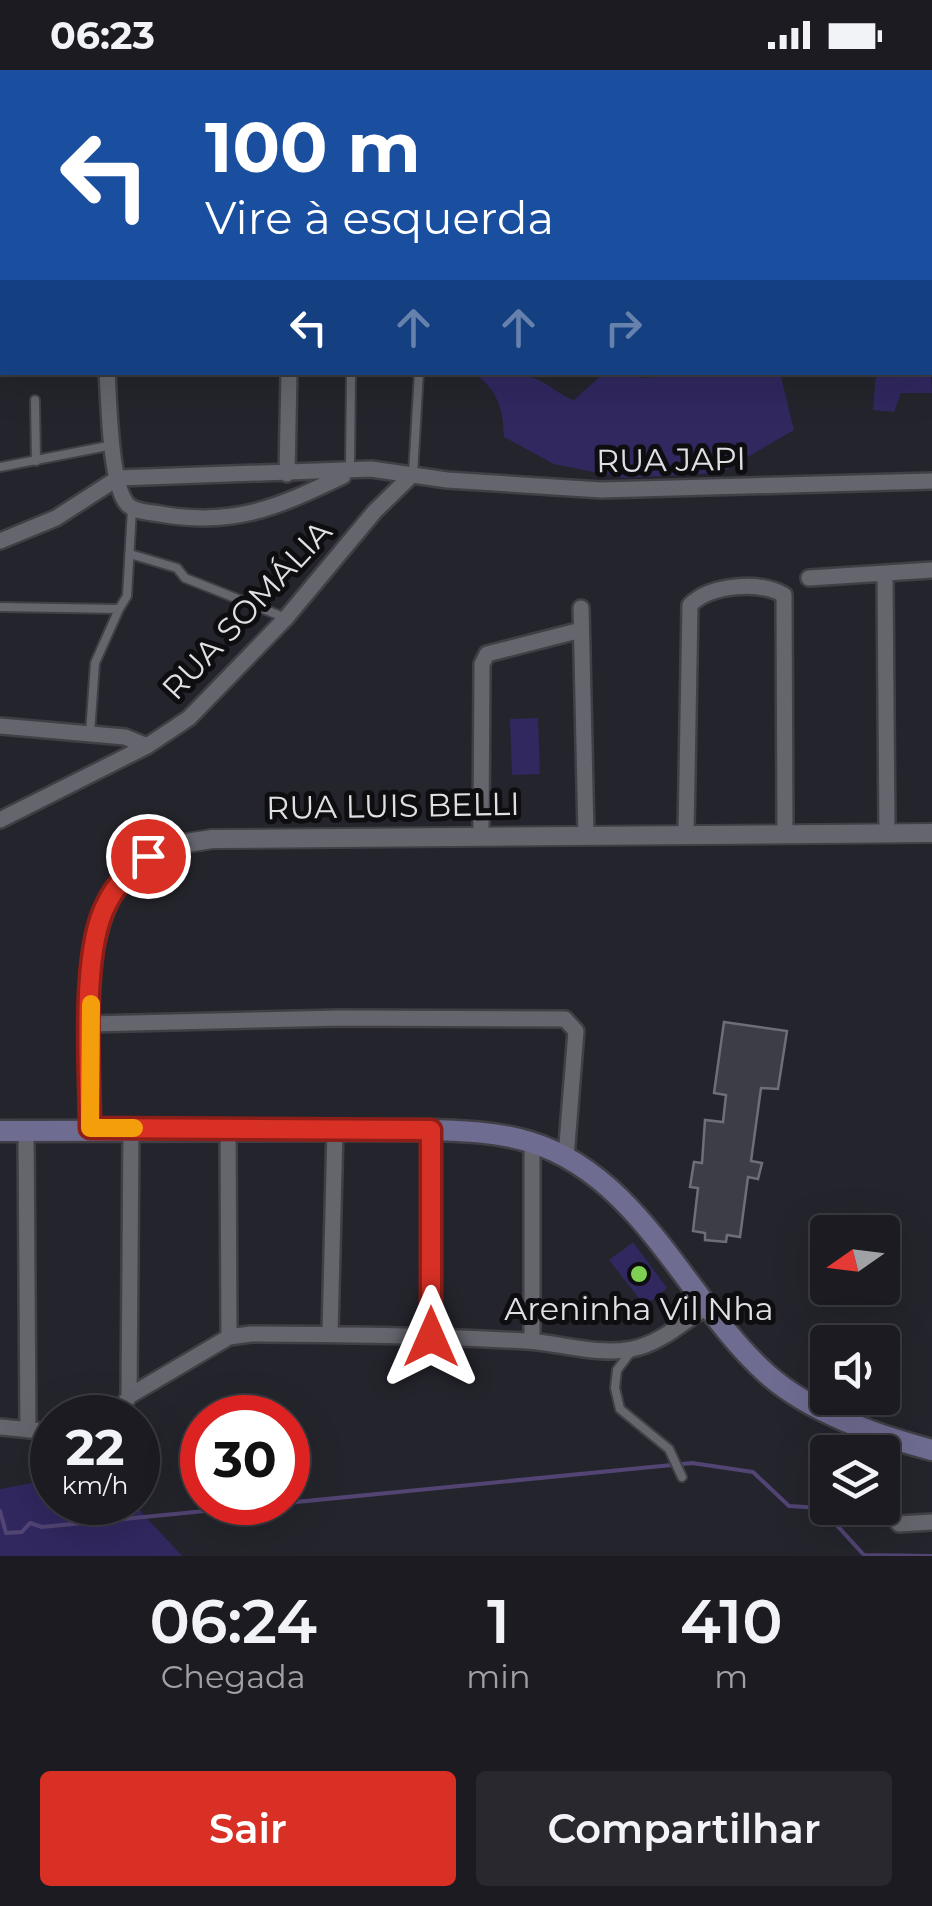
<!DOCTYPE html>
<html lang="pt">
<head>
<meta charset="utf-8">
<style>
	:root { --surface:#1b1b21; --page:#28282e; --text:#f1f3f6; --muted:#a0a1a5; --line:#39393f; --accent:#d93025 }
	body { margin:0; font-family:Montserrat,sans-serif; background:var(--page); color:var(--text); height:100vh; display:flex; flex-direction:column; font-size:38px; white-space:nowrap }
	* { box-sizing:border-box; margin:0 }
	p { font-size:32px; color:var(--muted) }
	.icon { flex:none; width:55px; height:55px; fill:none; stroke:currentColor; stroke-width:2; stroke-linecap:round; stroke-linejoin:round }
	.map { position:relative; height:1486px; overflow:hidden }
	.panel { display:flex; flex-direction:column; background:var(--surface); flex:1 }
	.panel>* { flex:none }
	.guide { position:absolute; left:0px; top:0px; width:932px; height:305px; box-shadow:0 10px 40px #0002,0 0 0 2px var(--line); background:#1a4fa0; color:#fff; overflow:hidden }
	.needle { width:65px; rotate:256deg }
	.fabs { position:absolute; left:810px; top:1145px; display:grid; gap:20px }
	.fabs a { display:grid; place-items:center; width:90px; height:90px; border-radius:10px; background:var(--surface); box-shadow:0 10px 40px #0002,0 0 0 2px var(--line); font-size:50px }
	.speed { position:absolute; left:30px; top:1325px; display:flex; gap:20px; font-size:50px; font-weight:700; text-align:center }
	.speed>* { display:grid; place-content:center; width:130px; height:130px; border-radius:50%; background:var(--surface); box-shadow:0 10px 40px #0002,0 0 0 2px var(--line); line-height:1 }
	.speed small { font-size:25px; font-weight:400 }
	.speed .limit { border:15px solid #d22; background:#fff; color:#111 }
	.pin { position:absolute; display:grid; place-items:center; width:85px; height:85px; color:#fff; margin:-42px; border:5px solid #fff; border-radius:50%; box-shadow:0 2px 10px #0007 }
	.me { position:absolute; width:110px; margin:-55px; rotate:0deg; stroke-linejoin:round; filter:drop-shadow(0 0 8px #0008) }
	.turn { display:flex; align-items:center; gap:35px; height:210px; padding:0 40px; font-size:45px }
	.turn .icon { width:130px; height:130px; stroke-width:2.5 }
	.turn b { display:block; font-size:70px; line-height:85px }
	.lanes { display:flex; align-items:center; height:95px; padding:0 40px; background:#0003; justify-content:center; gap:50px; direction:ltr }
	.lanes .off { opacity:.35 }
	.eta { display:flex; justify-content:space-evenly; align-items:center; height:170px; text-align:center }
	.eta b { font-size:60px; font-weight:600; line-height:70px }
	.button { display:flex; gap:20px; margin-top:auto; padding:20px 40px }
	.button a { flex:1; height:115px; border-radius:10px; background:var(--accent); color:#fff; font-size:40px; font-weight:600; line-height:115px; text-align:center }
	.button a+a { background:var(--page); color:var(--text) }
	.status { display:flex; justify-content:space-between; align-items:center; height:70px; padding:0 50px; background:var(--surface); direction:ltr }
	.status svg { height:28px; fill:currentColor }
	.map>svg:first-child { display:block }
</style>
</head>
<body>
<div class="status"><b>06:23</b><svg viewBox="0 0 49 12"><path d="M0 12V9h3v3zM5 12V6h3v6zM10 12V3h3v9zM15 12V0h3v12zM26 1h20v11H26zM47 4h2v5h-2z"/></svg></div>
<div class="map">
<svg width="932" height="1486" viewBox="0 0 932 1486">
	<rect width="100%" height="100%" fill="#24242c"/>
	<path fill="#30285f" d="M930 289 932 323H901L894 342 873 340 876 303 930 302Z
		M705 303H780L794 360 720 403 623 408 554 394 504 367C503 338 498 321 474 303 496 302 518 300 539 310 552 316 559 325 574 330L604 303H635L642 308Z
		M538 648 540 704 512 705 510 649Z
		M633 1172 667 1218 645 1236 609 1190Z
		M33 1413 52 1417V1432L133 1433 182 1486H0V1419Z"/>
	<g fill="none" stroke-linecap="round" stroke-linejoin="round">
		<path stroke="#524473" stroke-width="4" d="M0 1441 6 1463 22 1462 30 1453 42 1457 692 1393 753 1402 789 1436 821 1438 864 1485 932 1486"/>
	</g>
	<path fill="#3d3d45" stroke="#6e6e77" stroke-width="2.5" d="M724 952 787 961 778 1019 761 1018 751 1091 762 1093 758 1109 748 1107 740 1167 727 1165 726 1172 705 1170V1163L693 1161 698 1118 690 1117 694 1092 702 1093 705 1050 723 1052 726 1025 714 1023Z"/>
	<g fill="none" stroke-linecap="round" stroke-linejoin="round">
		<defs>
			<path id="service" d="M651 2V0
				M35 330 36 391
				M0 397 113 375
				M350 398 351 302
				M413 404 419 302
				M130 484 177 498 185 508 286 548
				M0 537 119 539 127 526 132 439
				M90 663 95 593 119 539
				M633 1279 617 1300 615 1318 620 1339 669 1379 682 1407"/>
			<path id="minor" d="M49 2 55 0
				M0 29 2 27
				M0 119H2
				M930 154H932
				M0 254 2 253
				M107 302C109 333 110 407 125 431 131 442 149 442 160 444 234 457 278 437 343 406
				M287 404 289 302
				M118 408 371 399 447 410 601 420 932 411
				M0 471 56 448 118 408
				M885 506 887 764
				M809 508 932 500
				M581 538 586 765
				M0 656 125 667 147 676
				M0 750 147 676 189 648 286 548 375 441 413 404
				M686 764 690 535C711 514 760 511 784 525L785 762
				M481 765 482 594 487 584 581 560
				M90 954 341 948 565 949 576 961 566 1087
				M228 1058 229 1267
				M26 1060 28 1360
				M532 1072V1271
				M330 1264 335 1059
				M431 1267V1060
				M129 1326 131 1058
				M116 1348 129 1326 229 1267 251 1264C343 1264 434 1266 526 1271 561 1273 598 1286 632 1279 659 1274 682 1253 705 1238
				M0 1357 52 1362
				M899 1454 932 1452"/>
			<path id="tertiary" d="M90 1058C90 980 71 837 146 787 164 775 192 772 213 769L932 763"/>
			<path id="secondary" d="M0 1061 431 1060C464 1061 498 1062 530 1072 641 1106 686 1231 767 1304 811 1343 876 1365 932 1380"/>
		</defs>
		<use href="#service" stroke="#403f46" stroke-width="12"/>
		<use href="#minor" stroke="#403f46" stroke-width="20"/>
		<use href="#tertiary" stroke="#403f46" stroke-width="22"/>
		<use href="#secondary" stroke="#403f46" stroke-width="25"/>
		<use href="#service" stroke="#65656e" stroke-width="8"/>
		<use href="#minor" stroke="#65656e" stroke-width="15"/>
		<use href="#tertiary" stroke="#65656e" stroke-width="18"/>
		<use href="#secondary" stroke="#6f6c92" stroke-width="20"/>
	</g>
	<g fill="none" stroke-linecap="round" stroke-linejoin="round">
		<defs>
			<path id="route" d="M148 786C132 799 116 814 107 833 80 882 90 1000 90 1058L431 1060V1267"/>
		</defs>
		<use href="#route" stroke="#8d1f18" stroke-width="25"/>
		<use href="#route" stroke="#d93025" stroke-width="18"/>
		<path stroke="#f59e0b" stroke-width="18" d="M91 934 90 1058H134"/>
	</g>
	<circle fill="#7ed053" stroke="#0e0e11" stroke-width="4" cx="639" cy="1204" r="10"/>
	<g text-anchor="middle" stroke-width="10" stroke-linejoin="round" paint-order="stroke">
		<g font-size="32" fill="#dfdfe4" stroke="#0e0e11">
			<text transform="translate(671 390) rotate(-1)" y="11">RUA JAPI</text>
			<text transform="translate(247 540) rotate(-47)" y="11">RUA SOMÁLIA</text>
			<text transform="translate(393 736) rotate(-1)" y="11">RUA LUIS BELLI</text>
		</g>
		<g font-size="32" fill="#dfdfe4" stroke="#0e0e11">
			<text x="639" y="1250">Areninha Vil Nha</text>
		</g>
	</g>
</svg>
<div class="fabs">
<a><svg class="needle" viewBox="-14 -14 28 28"><path d="M0-13l5 13h-10z" fill="#e53935"/><path d="M0 13l5-13h-10z" fill="#a0a1a5"/></svg></a>
<a><svg class="icon" aria-label="sound" viewBox="0 0 24 24"><path d="M4 9h4l5-4v14l-5-4H4zM17 9q2 3 0 6"/></svg></a>
<a><svg class="icon" aria-label="layers" viewBox="0 0 24 24"><path d="M12 4l9 5-9 5-9-5zM3 14l9 5 9-5"/></svg></a>
</div>
<div class="speed"><div>22<small>km/h</small></div><div class="limit">30</div></div>
<div class="pin" style="left:148px;top:786px;background:#d93025"><svg class="icon" aria-label="arrive" viewBox="0 0 24 24"><path d="M6 21V4h12l-3 4 3 4H6"/></svg></div>
<svg class="me" style="left:431px;top:1267px" viewBox="-20 -20 40 40"><path d="M0-17L14 15 0 8-14 15z" fill="#d93025" stroke="#fff" stroke-width="4"/></svg>
<div class="guide">
<div class="turn"><svg class="icon" aria-label="left" viewBox="0 0 24 24"><path d="M17 20v-9H6M10 6l-5 5 5 5"/></svg><div><b>100 m</b>Vire à esquerda</div></div>
<div class="lanes"><svg class="icon" aria-label="left" viewBox="0 0 24 24"><path d="M17 20v-9H6M10 6l-5 5 5 5"/></svg><svg class="icon off" aria-label="ahead" viewBox="0 0 24 24"><path d="M12 20V5M6 11l6-6 6 6"/></svg><svg class="icon off" aria-label="ahead" viewBox="0 0 24 24"><path d="M12 20V5M6 11l6-6 6 6"/></svg><svg class="icon off" aria-label="right" viewBox="0 0 24 24"><path d="M7 20v-9h11M14 6l5 5-5 5"/></svg></div>
</div>
</div>
<section class="panel">
<div class="eta">
<div><b>06:24</b><p>Chegada</p></div>
<div><b>1</b><p>min</p></div>
<div><b>410</b><p>m</p></div>
</div>
<div class="button"><a>Sair</a><a>Compartilhar</a></div>
</section>
</body>
</html>
